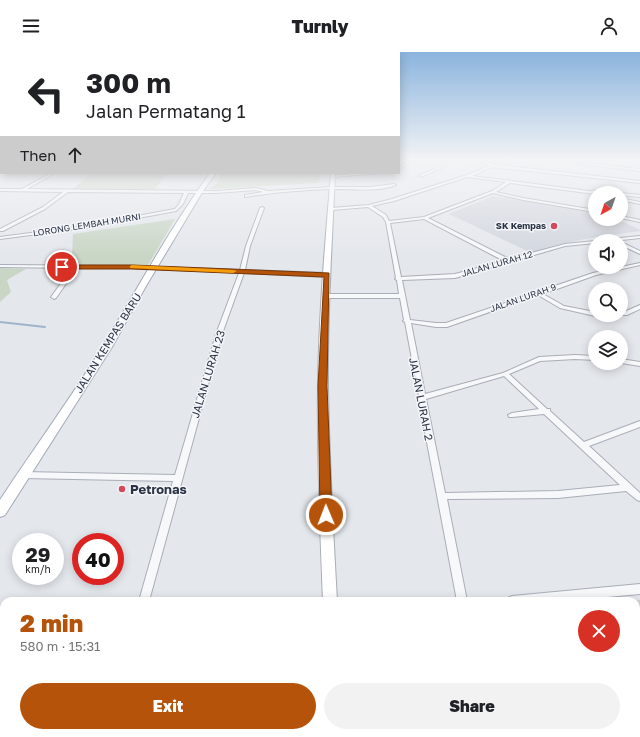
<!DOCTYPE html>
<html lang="en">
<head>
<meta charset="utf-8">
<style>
	:root { --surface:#fff; --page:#f2f2f2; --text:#202124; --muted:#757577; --accent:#b45309 }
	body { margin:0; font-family:"Golos Text",sans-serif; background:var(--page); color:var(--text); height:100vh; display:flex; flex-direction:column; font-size:15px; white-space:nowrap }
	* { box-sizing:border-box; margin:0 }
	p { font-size:13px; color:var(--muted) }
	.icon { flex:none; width:22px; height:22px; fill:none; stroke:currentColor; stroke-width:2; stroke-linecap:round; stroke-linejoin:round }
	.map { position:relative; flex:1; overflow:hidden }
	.drawer { position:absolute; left:0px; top:545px; width:640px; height:140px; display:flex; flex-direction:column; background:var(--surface); border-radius:12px 12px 0 0; box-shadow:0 2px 10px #0003 }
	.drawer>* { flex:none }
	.guide { position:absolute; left:0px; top:0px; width:400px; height:122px; box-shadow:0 2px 10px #0003; background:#fff; color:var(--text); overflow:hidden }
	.needle { width:26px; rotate:220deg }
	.tools { position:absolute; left:588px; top:134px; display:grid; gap:8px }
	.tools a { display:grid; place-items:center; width:40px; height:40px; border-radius:50%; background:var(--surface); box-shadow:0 2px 10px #0003; font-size:20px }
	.speed { position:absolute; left:12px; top:481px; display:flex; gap:8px; font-size:20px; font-weight:700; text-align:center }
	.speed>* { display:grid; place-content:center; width:52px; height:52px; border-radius:50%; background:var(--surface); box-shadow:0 2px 10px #0003; line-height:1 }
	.speed small { font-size:10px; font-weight:400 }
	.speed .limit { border:6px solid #d22; background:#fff; color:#111 }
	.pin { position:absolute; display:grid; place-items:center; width:34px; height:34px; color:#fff; margin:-17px; border:2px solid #fff; border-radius:50%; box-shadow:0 1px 4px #0007 }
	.me { position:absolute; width:44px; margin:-22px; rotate:359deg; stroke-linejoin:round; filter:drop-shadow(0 0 3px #0008) }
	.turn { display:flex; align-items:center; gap:14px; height:84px; padding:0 20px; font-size:18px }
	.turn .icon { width:52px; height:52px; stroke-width:2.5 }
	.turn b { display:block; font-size:28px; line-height:34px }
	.then { display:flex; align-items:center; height:38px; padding:0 20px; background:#0003; gap:8px; font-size:15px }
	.round { display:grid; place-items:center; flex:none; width:42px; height:42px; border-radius:21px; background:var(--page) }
	.headline { display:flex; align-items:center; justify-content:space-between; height:68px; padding:0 20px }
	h1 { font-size:24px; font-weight:800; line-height:30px; color:var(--accent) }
	.cta { display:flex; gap:8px; margin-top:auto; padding:8px 20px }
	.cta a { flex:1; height:46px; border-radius:24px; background:var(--accent); color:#fff; font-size:16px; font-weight:800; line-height:46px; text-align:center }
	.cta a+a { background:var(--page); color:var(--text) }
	header { display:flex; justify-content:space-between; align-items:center; height:52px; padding:0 20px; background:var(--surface); font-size:18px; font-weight:800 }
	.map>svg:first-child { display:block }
</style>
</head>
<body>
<header><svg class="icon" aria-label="menu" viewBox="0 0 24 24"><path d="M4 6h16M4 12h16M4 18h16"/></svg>Turnly<svg class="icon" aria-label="person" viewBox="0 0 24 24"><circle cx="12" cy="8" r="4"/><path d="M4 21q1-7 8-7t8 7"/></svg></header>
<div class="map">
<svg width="640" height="685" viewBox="0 0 640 685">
	<rect width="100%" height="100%" fill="#e4e7ec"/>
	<path fill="#d2d6de" d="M493 144 572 156 595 162V167H613L626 171 640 178V179L590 186 557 193 532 201 449 162Z
		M640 548V678L636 667V549H628Z"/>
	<path fill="#c9d6c5" d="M91 121H203L202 123H165L155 137H73Z
		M222 121H321L319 131 209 137 217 131Z
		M175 167 148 213H61L62 207 72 204 73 182Z
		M0 216 26 217 7 228 11 240 0 250Z"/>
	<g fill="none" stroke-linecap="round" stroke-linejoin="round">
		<path stroke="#9fb4cc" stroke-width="2" d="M0 270 45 275"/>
		<defs>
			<path id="street" d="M455 108H459L421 125 418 124Z
				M480 108H484L489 111 496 108H501L491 112 640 129V131L492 115 472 124 589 139 598 138 615 141 598 140 595 141V142L510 131 496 140 523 146 595 158V160L523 148 493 141 428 166 509 207 565 192 595 189H596H595V191L565 194 455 226 402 228 410 268 436 271H446L593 221 640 211V213L596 223 543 242 564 254 595 260V263H597L595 264 560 256 538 243 447 275H436L411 271 425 342 503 321 539 305 575 303 595 304V308L575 307 540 309 509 322 547 357H550V359L584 390 640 369V375L589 394 640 441V449L637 448 626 439 558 446 447 447 467 549H457L419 348 417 346 419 344 405 270 403 269 404 268 400 246H325L322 244 325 242H399L397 228 395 227 396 226 386 170 383 165 368 155 332 158 330 157 331 156 369 153 392 147 467 123 489 114ZM467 125 506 130 492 139 424 165 389 169 386 163 372 154 394 149ZM424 167 504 209 455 222 401 225 390 171ZM504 324 539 357 512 361 508 363 509 365H512L544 362 620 433 558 439 445 441 426 347Z
				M546 108H558L640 117V119Z
				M407 110 410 111 399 117V115Z
				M51 121H55L27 137 216 139 256 136 268 139 332 135H370L394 132 396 133C381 140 349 137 332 137 303 138 274 140 246 145H245V143L263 140 256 138 216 141H188L183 152 176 159 84 176 0 187V185L84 174 175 157 179 152 184 141 68 140 45 157 3 179H0V177L43 155 63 140 0 139V137H22Z
				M364 121H382L333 125 331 124Z
				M621 141 640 143V145L621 143Z
				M621 146 640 150V152L621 148Z
				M262 155 264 156 250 194 245 218 327 221 330 223 327 225 244 221 222 282 149 549H139L173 429 23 426 20 425 19 423 20 421 23 420 175 423 216 282 239 221 132 216H77L56 246 54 247 51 245 72 216 0 215V213L132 214 240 218 246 194 260 156Z
				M621 164 640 168V170L621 166Z
				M640 184V186L613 189H598L600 188Z
				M621 190 640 199V202L621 193Z
				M640 253V257L627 263H619H621V260H624Z
				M601 263H611L608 265 602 264Z
				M621 307 640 310V314L621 311Z
				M640 532V542L564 549H507L508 546 512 544Z
				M101 681H114L113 685H100Z
				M483 681H495V685H483Z"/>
			<path id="secondary" d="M331 121H335C332 192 327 263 328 334 329 405 333 477 337 549H323C320 477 317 405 318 333 319 262 325 192 331 121Z
				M330 681H348V685H330Z"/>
			<path id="primary" d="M210 121H216L203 139 146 234 112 295 5 463 0 465V448C34 396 71 346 103 294 138 236 170 176 210 121Z"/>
		</defs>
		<use href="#street" stroke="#a9aeb7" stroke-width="2"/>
		<use href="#secondary" stroke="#a9aeb7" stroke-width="2"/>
		<use href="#primary" stroke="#a3abb8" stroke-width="2"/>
		<use href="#street" fill="#f7f8fa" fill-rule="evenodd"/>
		<use href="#secondary" fill="#fff" fill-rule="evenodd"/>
		<use href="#primary" fill="#fff" fill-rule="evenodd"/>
	</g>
	<linearGradient id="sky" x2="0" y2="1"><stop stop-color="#8bb4dd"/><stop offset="0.53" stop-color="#f3f4f6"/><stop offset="1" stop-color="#f3f4f6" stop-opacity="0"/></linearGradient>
	<rect width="640" height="204" fill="url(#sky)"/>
	<path fill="#b45309" stroke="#753606" d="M132 213 329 221 327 334 332 463 330 466 326 467 322 466 320 463 318 334 324 225 132 217H62L58 215 62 213Z"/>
	<path fill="#f59e0b" d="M132 213 233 218 237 219 233 221 130 216V214Z"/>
	<g fill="#d1495b" stroke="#f4f6f9" stroke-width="1.5">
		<circle cx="554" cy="174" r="4"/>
		<circle cx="122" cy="437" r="4"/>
	</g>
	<g text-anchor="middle" stroke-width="3" stroke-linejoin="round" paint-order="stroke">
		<g font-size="9" fill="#2b3445" stroke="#f4f6f9">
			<text transform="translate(87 173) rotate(-9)" y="3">LORONG LEMBAH MURNI</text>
			<text transform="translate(497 212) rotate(-16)" y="3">JALAN LURAH 12</text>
			<text transform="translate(523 246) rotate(-19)" y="3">JALAN LURAH 9</text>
		</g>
		<g font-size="9" font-weight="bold" fill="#2b3445" stroke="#f4f6f9" text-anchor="end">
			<text x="546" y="177">SK Kempas</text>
		</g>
		<g font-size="11" fill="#2b3445" stroke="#f4f6f9">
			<text transform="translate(108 291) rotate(-58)" y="4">JALAN KEMPAS BARU</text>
			<text transform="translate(208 322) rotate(-73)" y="4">JALAN LURAH 23</text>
			<text transform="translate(421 347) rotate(79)" y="4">JALAN LURAH 2</text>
		</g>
		<g font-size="13" font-weight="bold" fill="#2b3445" stroke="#f4f6f9" text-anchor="start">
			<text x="130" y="442">Petronas</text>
		</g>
	</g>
</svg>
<div class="tools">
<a><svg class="needle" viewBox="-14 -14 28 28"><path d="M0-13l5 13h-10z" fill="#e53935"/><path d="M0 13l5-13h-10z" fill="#757577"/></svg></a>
<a><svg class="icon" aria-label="sound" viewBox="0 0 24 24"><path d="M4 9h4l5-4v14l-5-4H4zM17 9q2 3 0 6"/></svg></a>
<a><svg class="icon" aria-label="search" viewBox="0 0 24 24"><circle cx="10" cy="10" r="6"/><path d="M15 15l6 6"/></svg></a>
<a><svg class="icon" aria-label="layers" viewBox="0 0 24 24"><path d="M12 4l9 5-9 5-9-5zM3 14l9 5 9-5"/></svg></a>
</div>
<div class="speed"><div>29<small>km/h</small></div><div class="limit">40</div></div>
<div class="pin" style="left:62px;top:215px;background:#d93025"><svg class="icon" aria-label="arrive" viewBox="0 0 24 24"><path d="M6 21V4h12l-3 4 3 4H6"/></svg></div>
<svg class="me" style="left:326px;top:463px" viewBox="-20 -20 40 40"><circle r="17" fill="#b45309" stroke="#fff" stroke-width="3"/><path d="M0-11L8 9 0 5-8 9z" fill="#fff"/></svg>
<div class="guide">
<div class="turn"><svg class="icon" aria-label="left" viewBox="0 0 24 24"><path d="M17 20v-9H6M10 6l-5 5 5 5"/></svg><div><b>300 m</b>Jalan Permatang 1</div></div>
<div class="then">Then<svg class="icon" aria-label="ahead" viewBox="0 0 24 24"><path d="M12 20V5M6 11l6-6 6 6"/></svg></div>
</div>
<section class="drawer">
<div class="headline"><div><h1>2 min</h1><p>580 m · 15:31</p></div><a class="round" style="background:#d93025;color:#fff"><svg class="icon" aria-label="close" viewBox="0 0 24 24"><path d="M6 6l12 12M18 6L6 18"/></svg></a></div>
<div class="cta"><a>Exit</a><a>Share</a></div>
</section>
</div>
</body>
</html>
